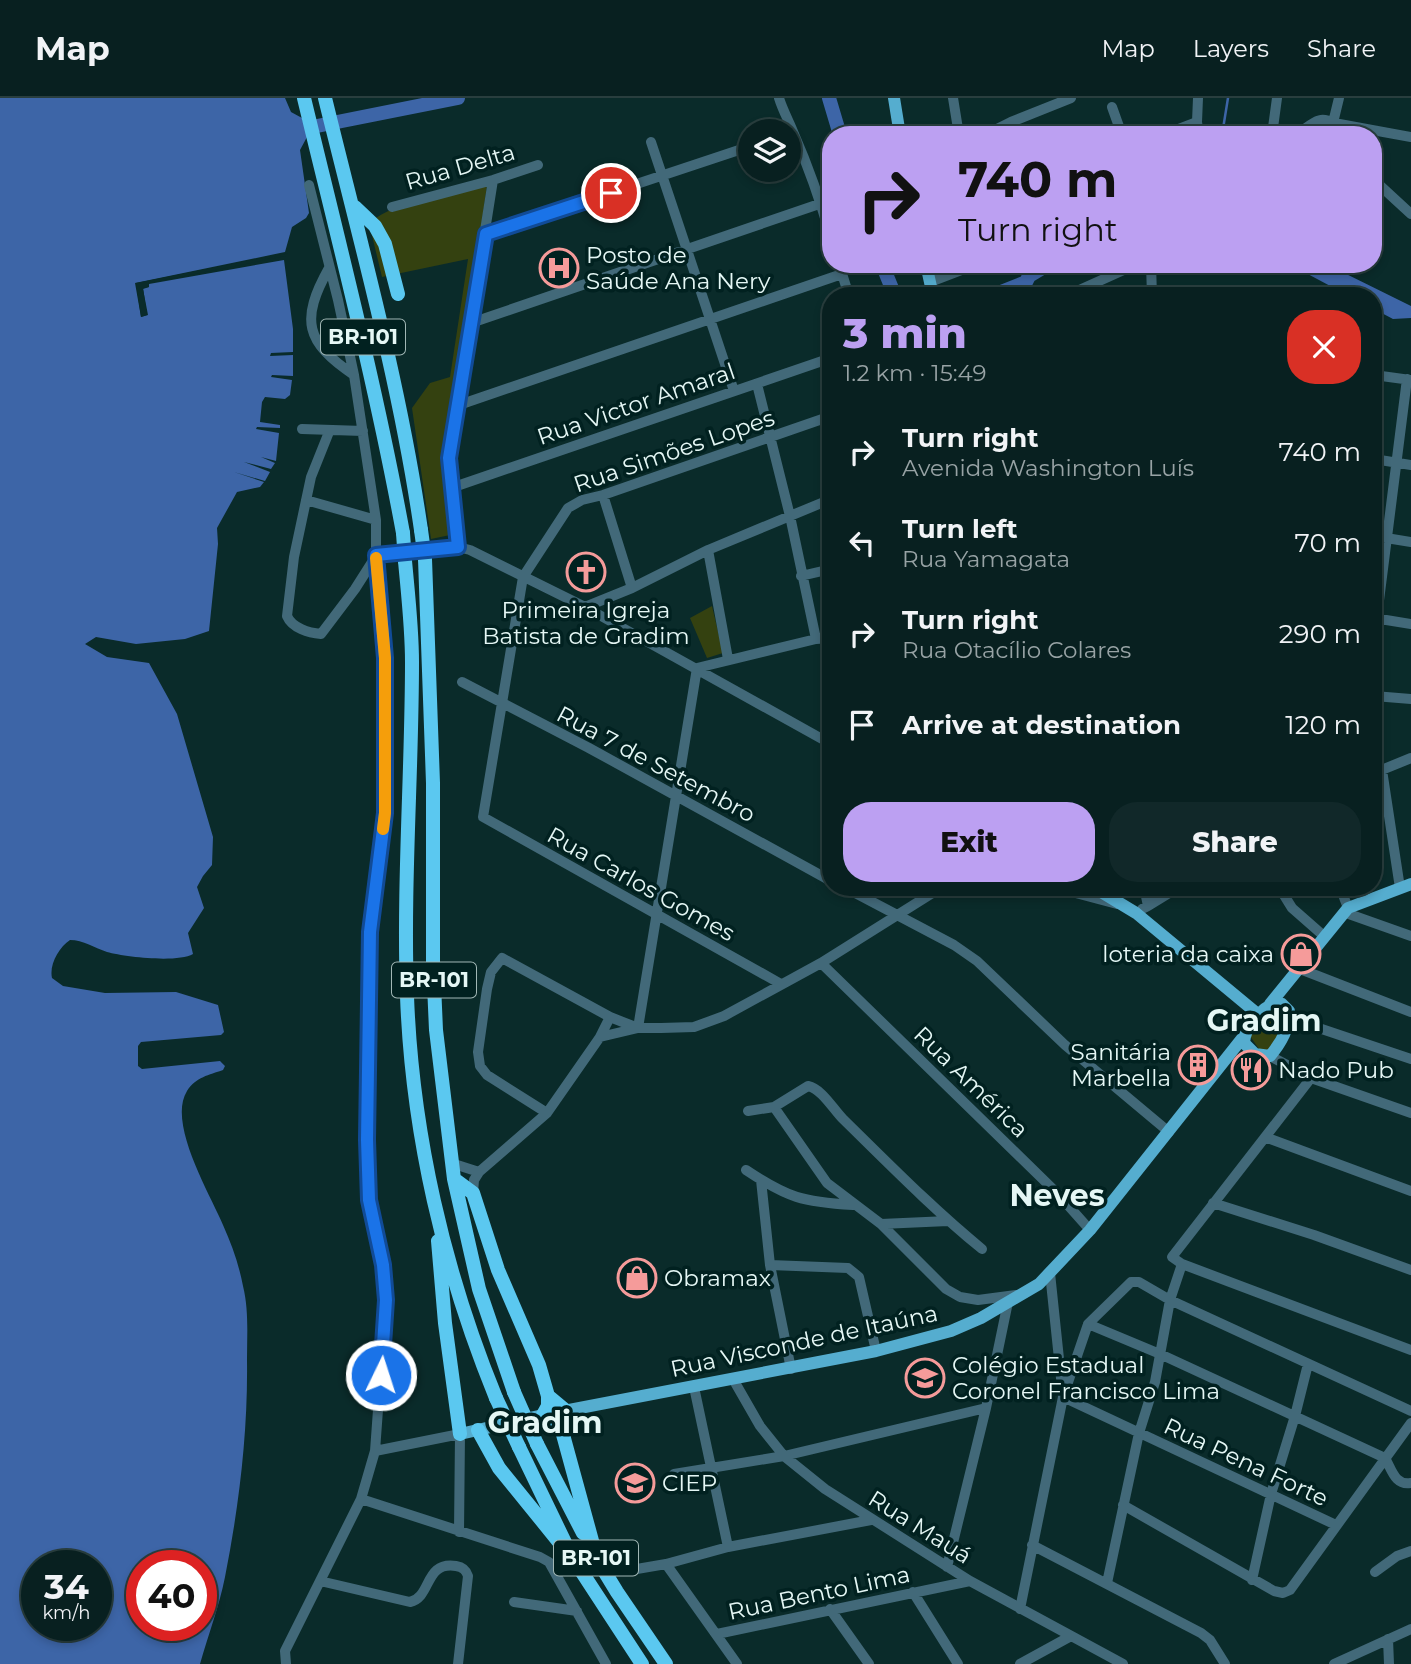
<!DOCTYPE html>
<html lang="en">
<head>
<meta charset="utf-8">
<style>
	:root { --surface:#082020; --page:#112829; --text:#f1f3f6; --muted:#98a3a5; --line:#293e3e; --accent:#bca0f2 }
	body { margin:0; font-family:Montserrat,sans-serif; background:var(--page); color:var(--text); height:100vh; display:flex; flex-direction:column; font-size:26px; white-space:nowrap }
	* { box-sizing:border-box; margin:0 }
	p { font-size:23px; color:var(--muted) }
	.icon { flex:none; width:38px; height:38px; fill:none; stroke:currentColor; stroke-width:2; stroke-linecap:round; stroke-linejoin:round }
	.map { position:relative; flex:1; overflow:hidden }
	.side { position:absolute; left:822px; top:189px; width:560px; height:609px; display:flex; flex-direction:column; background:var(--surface); border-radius:28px; box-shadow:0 4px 10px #0003,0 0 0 2px var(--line) }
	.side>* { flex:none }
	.hud { position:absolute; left:822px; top:28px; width:560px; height:147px; border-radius:28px; box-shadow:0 4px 10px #0003,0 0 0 2px var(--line); background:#bca0f2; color:#111; overflow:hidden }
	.tools { position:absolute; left:738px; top:21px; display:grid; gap:14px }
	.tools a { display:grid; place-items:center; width:63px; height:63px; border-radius:50%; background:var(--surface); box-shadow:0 4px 10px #0003,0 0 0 2px var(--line); font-size:35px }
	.speed { position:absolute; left:21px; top:1452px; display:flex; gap:14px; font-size:35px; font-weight:700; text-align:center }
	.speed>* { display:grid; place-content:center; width:91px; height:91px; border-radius:50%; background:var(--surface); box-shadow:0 4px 10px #0003,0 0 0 2px var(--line); line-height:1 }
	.speed small { font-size:18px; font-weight:400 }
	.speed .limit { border:10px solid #d22; background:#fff; color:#111 }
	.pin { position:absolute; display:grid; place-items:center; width:60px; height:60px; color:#fff; margin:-30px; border:4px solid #fff; border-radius:50%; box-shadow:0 2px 7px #0007 }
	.me { position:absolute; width:77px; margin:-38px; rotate:4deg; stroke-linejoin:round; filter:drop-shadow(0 0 5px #0008) }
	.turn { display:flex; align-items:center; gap:24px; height:147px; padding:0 21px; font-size:32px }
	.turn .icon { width:91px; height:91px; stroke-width:2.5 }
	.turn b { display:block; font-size:49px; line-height:60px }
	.round { display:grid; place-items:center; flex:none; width:74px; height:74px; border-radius:28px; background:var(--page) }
	.head { display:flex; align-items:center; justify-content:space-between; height:119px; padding:0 21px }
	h1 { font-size:42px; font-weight:800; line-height:52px; color:var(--accent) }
	.button { display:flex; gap:14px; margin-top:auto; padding:14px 21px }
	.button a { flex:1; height:80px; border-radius:28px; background:var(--accent); color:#111; font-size:28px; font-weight:800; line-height:80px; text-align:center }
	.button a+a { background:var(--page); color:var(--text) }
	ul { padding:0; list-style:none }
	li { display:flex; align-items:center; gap:21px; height:91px; padding:0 21px }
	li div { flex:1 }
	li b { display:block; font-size:26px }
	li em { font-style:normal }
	header { display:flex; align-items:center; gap:42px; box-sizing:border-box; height:98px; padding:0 35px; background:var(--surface); border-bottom:2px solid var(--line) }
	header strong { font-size:33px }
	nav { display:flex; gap:38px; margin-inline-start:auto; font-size:24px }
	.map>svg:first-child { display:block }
</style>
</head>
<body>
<header>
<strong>Map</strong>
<nav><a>Map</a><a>Layers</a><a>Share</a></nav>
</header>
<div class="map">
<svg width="1411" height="1566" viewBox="0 0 1411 1566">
	<rect width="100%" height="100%" fill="#0a2b2a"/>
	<path fill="#344110" d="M487 87 466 237 445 349 455 436 431 441 412 310 430 285 450 279 468 161 382 179 369 125C401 100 448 97 487 87Z
		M712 508 723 555 707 560 690 520Z
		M1274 907 1289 913 1270 953 1259 951 1250 938Z"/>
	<path fill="#3d65a7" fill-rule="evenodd" d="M0 0H285L291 14 302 20 307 39 300 52 309 115 306 120 292 129 285 154 135 185 141 219 148 217 143 191 149 189V186L284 162 293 231V254L271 255 270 258 293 257V278L272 277 271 279 292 282 290 297 285 301 265 299 262 304 260 324 280 327V330L257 329 256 331 279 335 276 363 261 359 275 365 271 371 244 364 270 374 265 383 234 374 264 384 260 389 237 394 217 430 218 446 209 533 185 541 136 546 96 539 85 546 107 559 149 565 177 616 213 739 212 767 203 778 197 789 204 810 188 835 193 856C177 865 125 859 107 854 95 850 83 842 70 842 59 849 49 867 52 880L63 888 105 895 176 894 218 907 224 934 221 937 141 944 138 948V968L142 971 220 963 225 968 223 972C209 977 196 979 187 993 167 1025 210 1096 223 1127 232 1147 239 1167 243 1188 249 1212 247 1238 247 1262 248 1335 239 1408 225 1479 219 1509 208 1537 200 1566H0ZM37 1468H96V1528H37ZM142 1468H201V1528H142Z
		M1289 166H1326L1411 208V220L1393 221 1374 211V198H1349Z"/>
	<path fill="#0a2b2a" d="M288 155 262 162 286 158 149 185V189L143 190 147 217 141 219 136 185Z"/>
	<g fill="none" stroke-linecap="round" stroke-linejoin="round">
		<path stroke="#3d65a7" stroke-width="2.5" d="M1222 37 1228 0"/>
		<path stroke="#3d65a7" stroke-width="14" d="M829 0 840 37
			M307 30 458 0
			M882 166 895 198
			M991 198 1026 184 1029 178 1049 166"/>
		<path stroke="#426979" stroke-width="10" d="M779 0C783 13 789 23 794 36 809 70 821 105 831 140
			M953 0 959 37
			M1198 0 1197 24 1199 37
			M1112 9 1122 37
			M1306 30C1316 22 1322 19 1334 25L1411 39
			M985 37 1011 24 1071 0
			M1163 37 1197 24
			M1272 37 1277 0
			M1281 37 1306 30 1321 37
			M1330 37 1339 0
			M651 44 734 293
			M1374 82 1411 116
			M392 109 493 82 538 67
			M486 136 751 48
			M839 166 849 198
			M1151 166 1152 198
			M329 170C300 222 305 244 354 277
			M930 184 977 166
			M1066 198 1137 166
			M471 225 831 102
			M1374 277 1411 282
			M757 286 790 418 816 541
			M456 308 842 176
			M302 331 363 333
			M329 334 311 379 294 459 287 518C292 530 309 535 321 536L355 491 376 458
			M1374 361 1411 367
			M454 389 831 260
			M603 397 632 490
			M306 402 376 422
			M1374 438 1411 444
			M458 449 449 360 493 82
			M708 452 728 561
			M376 457 458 449 470 452 585 509 831 646
			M801 478 831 471
			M585 509 632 490 708 452 831 401
			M1374 520 1411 526
			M1374 542 1407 281
			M462 584 589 650 831 783
			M1374 598 1411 601
			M1382 672 1400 790
			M1374 675 1411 660
			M844 789 954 847 977 863 1065 947 1169 1034
			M1053 789 1117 806
			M1279 789 1292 810 1325 839
			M1340 789 1348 810
			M1148 808 1179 789
			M1142 811 1148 808 1144 789
			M1346 815 1411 838
			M821 865 1058 1096 1090 1132
			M1300 871 1411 914
			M781 886 483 719 523 479 568 410 582 402 603 397 831 318
			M1289 920 1411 961
			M600 939 638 930 697 570 816 541 831 540
			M1270 958 1311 980 1411 1015
			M1311 980 1172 1159 1182 1166 1411 1252
			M748 1013 774 1009
			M547 1015 487 977 480 968 478 954 487 891 491 874 502 860 610 919
			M1265 1039 1411 1093
			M451 1065 479 1074
			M746 1072C788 1100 803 1104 853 1107
			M761 1082 770 1167 791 1271
			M473 1095 474 1082 479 1074 547 1015 600 939 610 919 638 930H661L694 929 724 918 821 865 942 789
			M1213 1105 1314 1137 1411 1172
			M881 1126 948 1123
			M982 1151C933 1111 888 1065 843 1021 833 1011 822 991 808 988L774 1009 827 1085 881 1126 946 1191 960 1199 978 1202 1016 1197
			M770 1167 848 1170 859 1179 876 1253
			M1088 1226 1160 1256 1385 1360C1392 1372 1395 1388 1411 1385
			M733 1281 760 1328 784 1358 825 1391 970 1483 1123 1566
			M694 1289 728 1449
			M375 1353 460 1336 459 1434
			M674 1376 784 1358 986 1310
			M361 1401 540 1459 549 1464 606 1566
			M1123 1407 1274 1493 1283 1495 1290 1492 1411 1325
			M1336 1427 1063 1299 1088 1226 1131 1184H1139L1170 1202 1411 1313
			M1032 1447 1201 1535 1210 1542 1225 1566
			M666 1466 737 1566
			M947 1469 986 1310 1008 1204
			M631 1472 666 1466 728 1449 871 1422
			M1375 1474 1397 1458 1411 1453
			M1252 1482 1271 1396 1295 1318 1308 1266
			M320 1483 410 1504C432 1499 424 1463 456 1468 463 1469 466 1472 468 1478L458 1566
			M1107 1485 1139 1335 1155 1284 1170 1202 1182 1166
			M913 1494 958 1566
			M514 1504 577 1513
			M830 1511 869 1566
			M1020 1511 1063 1299 1050 1175
			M717 1536 970 1483
			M1388 1541 1389 1566
			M286 1566 285 1553 361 1401 375 1353 386 1202 382 1167 369 1103 367 1042 370 834 385 715V560L376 457V422L354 277 338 202 309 87
			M1020 1566 1071 1538
			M1334 1566 1411 1531"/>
		<path stroke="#55adcf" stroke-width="12" d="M894 0 900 37
			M926 166 933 198
			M1093 789 1136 815 1259 917
			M1277 905 1282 906 1289 913C1290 930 1281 945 1270 958L1255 956 1244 945C1244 931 1263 907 1277 905Z
			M1270 906 1348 810 1411 786
			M460 1336 543 1317 876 1253 951 1233 981 1220 1039 1186 1090 1132 1244 938"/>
		<path stroke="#5bc8f0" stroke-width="14" d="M304 0C339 145 376 288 403 435
			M325 0C360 143 400 286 421 432
			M355 109 375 128 385 146 398 196
			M425 461 433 685V864L436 932 454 1081 479 1191 514 1294
			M405 463C408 496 412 530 412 564 412 675 403 786 407 898 412 1035 444 1173 496 1300
			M454 1081 473 1095 498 1172 539 1267 548 1298 566 1313 562 1333 597 1461
			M438 1143 445 1225 460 1336
			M548 1298V1308L543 1317 553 1323 562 1333
			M478 1332 499 1370 559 1444
			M537 1346 583 1435
			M519 1349 572 1459 642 1566
			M592 1453 617 1494 666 1566"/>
		<path stroke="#5bc8f0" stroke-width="14" d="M421 432 425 461
			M403 435 405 463
			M514 1294 537 1346
			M496 1300 519 1349"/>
	</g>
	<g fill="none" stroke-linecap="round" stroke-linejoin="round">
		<defs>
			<path id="route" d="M381 1277 386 1202 383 1167 369 1102 367 1042 370 834 385 715V560L376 457 458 449 449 360 486 136 611 95"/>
		</defs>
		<use href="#route" stroke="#114b97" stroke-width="18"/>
		<use href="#route" stroke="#1a73e8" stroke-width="12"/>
		<path stroke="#f59e0b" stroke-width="12" d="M376 460 385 560V715L383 731"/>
	</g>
	<defs>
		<symbol id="hospital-ring" viewBox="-11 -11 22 22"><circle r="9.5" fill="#012120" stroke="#f59b9a" stroke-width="1.5"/><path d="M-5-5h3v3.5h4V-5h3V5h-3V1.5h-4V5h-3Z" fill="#f59b9a"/></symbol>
		<symbol id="church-ring" viewBox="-11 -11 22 22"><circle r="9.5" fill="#012120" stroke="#f59b9a" stroke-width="1.5"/><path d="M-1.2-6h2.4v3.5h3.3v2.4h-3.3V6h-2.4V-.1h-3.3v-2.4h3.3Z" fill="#f59b9a"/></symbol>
		<symbol id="shop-ring" viewBox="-11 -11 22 22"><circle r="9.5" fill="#012120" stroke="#f59b9a" stroke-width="1.5"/><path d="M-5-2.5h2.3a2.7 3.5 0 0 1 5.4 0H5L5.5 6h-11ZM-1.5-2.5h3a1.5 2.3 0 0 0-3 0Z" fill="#f59b9a"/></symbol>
		<symbol id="building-ring" viewBox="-11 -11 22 22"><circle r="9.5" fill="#012120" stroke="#f59b9a" stroke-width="1.5"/><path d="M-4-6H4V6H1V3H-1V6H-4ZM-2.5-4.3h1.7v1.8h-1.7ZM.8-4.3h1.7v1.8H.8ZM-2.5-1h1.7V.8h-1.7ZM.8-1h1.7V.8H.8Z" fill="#f59b9a"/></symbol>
		<symbol id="restaurant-ring" viewBox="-11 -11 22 22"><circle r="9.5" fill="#012120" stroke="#f59b9a" stroke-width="1.5"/><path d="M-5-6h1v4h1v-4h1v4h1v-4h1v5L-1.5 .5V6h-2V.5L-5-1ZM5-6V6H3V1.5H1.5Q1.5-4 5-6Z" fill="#f59b9a"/></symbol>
		<symbol id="school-ring" viewBox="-11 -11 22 22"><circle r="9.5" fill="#012120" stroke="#f59b9a" stroke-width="1.5"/><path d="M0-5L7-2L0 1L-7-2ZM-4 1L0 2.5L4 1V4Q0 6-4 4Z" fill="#f59b9a"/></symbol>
	</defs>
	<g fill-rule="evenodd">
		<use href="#hospital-ring" x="537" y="148" width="44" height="44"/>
		<use href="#church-ring" x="564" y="452" width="44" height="44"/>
		<use href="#shop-ring" x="1279" y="834" width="44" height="44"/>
		<use href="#building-ring" x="1176" y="945" width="44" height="44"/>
		<use href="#restaurant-ring" x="1229" y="950" width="44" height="44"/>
		<use href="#shop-ring" x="615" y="1158" width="44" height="44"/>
		<use href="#school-ring" x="903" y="1258" width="44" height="44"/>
		<use href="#school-ring" x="613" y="1363" width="44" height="44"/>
	</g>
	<g text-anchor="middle" stroke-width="7" stroke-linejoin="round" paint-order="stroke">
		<g fill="#012120" stroke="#a1b7b5" stroke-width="2">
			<rect x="321" y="221.5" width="84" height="35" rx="5"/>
			<rect x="392" y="864.5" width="84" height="35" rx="5"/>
			<rect x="554" y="1442.5" width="84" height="35" rx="5"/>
		</g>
		<g font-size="21" font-weight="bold" fill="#e5f7f5">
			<text x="363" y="246">BR-101</text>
			<text x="434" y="889">BR-101</text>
			<text x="596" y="1467">BR-101</text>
		</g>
		<g font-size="23" fill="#e5f7f5" stroke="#012120">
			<text transform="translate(460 69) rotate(-16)" y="8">Rua Delta</text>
			<text transform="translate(636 306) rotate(-19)" y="8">Rua Victor Amaral</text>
			<text transform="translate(674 353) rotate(-19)" y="8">Rua Simões Lopes</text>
			<text transform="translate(656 666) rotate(28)" y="8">Rua 7 de Setembro</text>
			<text transform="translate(641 786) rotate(29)" y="8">Rua Carlos Gomes</text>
			<text transform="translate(971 984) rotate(44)" y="8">Rua América</text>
			<text transform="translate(804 1243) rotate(-12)" y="8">Rua Visconde de Itaúna</text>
			<text transform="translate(1246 1364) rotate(25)" y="8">Rua Pena Forte</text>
			<text transform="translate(920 1429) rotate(32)" y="8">Rua Mauá</text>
			<text transform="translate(819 1495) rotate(-12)" y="8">Rua Bento Lima</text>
		</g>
		<g font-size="23" fill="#e5f7f5" stroke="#012120" text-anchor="start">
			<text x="586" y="165">Posto de<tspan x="586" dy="26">Saúde Ana Nery</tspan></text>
			<text x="586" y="520" text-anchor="middle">Primeira Igreja<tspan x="586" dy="26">Batista de Gradim</tspan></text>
			<text x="1274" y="864" text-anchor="end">loteria da caixa</text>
			<text x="1171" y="962" text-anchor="end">Sanitária<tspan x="1171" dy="26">Marbella</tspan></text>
			<text x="1278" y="980">Nado Pub</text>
			<text x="664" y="1188">Obramax</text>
			<text x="952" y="1275">Colégio Estadual<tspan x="952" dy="26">Coronel Francisco Lima</tspan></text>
			<text x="662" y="1393">CIEP</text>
		</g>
		<g font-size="30" font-weight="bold" fill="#e5f7f5" stroke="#012120">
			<text x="1264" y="933">Gradim</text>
			<text x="1057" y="1108">Neves</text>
			<text x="545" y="1335">Gradim</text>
		</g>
	</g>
</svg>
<div class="tools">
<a><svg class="icon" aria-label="layers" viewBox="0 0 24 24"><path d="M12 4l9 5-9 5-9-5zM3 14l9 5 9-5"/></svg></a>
</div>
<div class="speed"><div>34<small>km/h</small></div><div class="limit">40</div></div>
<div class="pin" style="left:611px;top:95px;background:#d93025"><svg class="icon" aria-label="arrive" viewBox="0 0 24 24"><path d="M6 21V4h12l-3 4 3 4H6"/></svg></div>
<svg class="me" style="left:381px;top:1277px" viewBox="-20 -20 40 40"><circle r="17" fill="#1a73e8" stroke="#fff" stroke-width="3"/><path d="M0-11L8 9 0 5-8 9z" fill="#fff"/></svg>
<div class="hud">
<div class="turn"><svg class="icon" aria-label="right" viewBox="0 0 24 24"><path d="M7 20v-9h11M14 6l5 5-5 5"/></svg><div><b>740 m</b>Turn right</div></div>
</div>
<section class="side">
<div class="head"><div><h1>3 min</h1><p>1.2 km · 15:49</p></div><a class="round" style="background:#d93025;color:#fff"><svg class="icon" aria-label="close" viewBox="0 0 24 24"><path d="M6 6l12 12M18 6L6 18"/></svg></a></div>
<ul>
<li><svg class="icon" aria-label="right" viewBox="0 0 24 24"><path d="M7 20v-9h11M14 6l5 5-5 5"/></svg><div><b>Turn right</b><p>Avenida Washington Luís</p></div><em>740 m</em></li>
<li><svg class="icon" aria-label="left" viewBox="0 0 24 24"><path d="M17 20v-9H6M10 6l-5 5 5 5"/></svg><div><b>Turn left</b><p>Rua Yamagata</p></div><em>70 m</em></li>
<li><svg class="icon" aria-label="right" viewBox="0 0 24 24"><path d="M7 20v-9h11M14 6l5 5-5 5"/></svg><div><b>Turn right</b><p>Rua Otacílio Colares</p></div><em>290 m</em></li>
<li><svg class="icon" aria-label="arrive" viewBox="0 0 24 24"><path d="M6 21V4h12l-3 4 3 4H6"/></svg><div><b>Arrive at destination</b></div><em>120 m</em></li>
</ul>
<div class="button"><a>Exit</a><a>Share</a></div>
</section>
</div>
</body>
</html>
